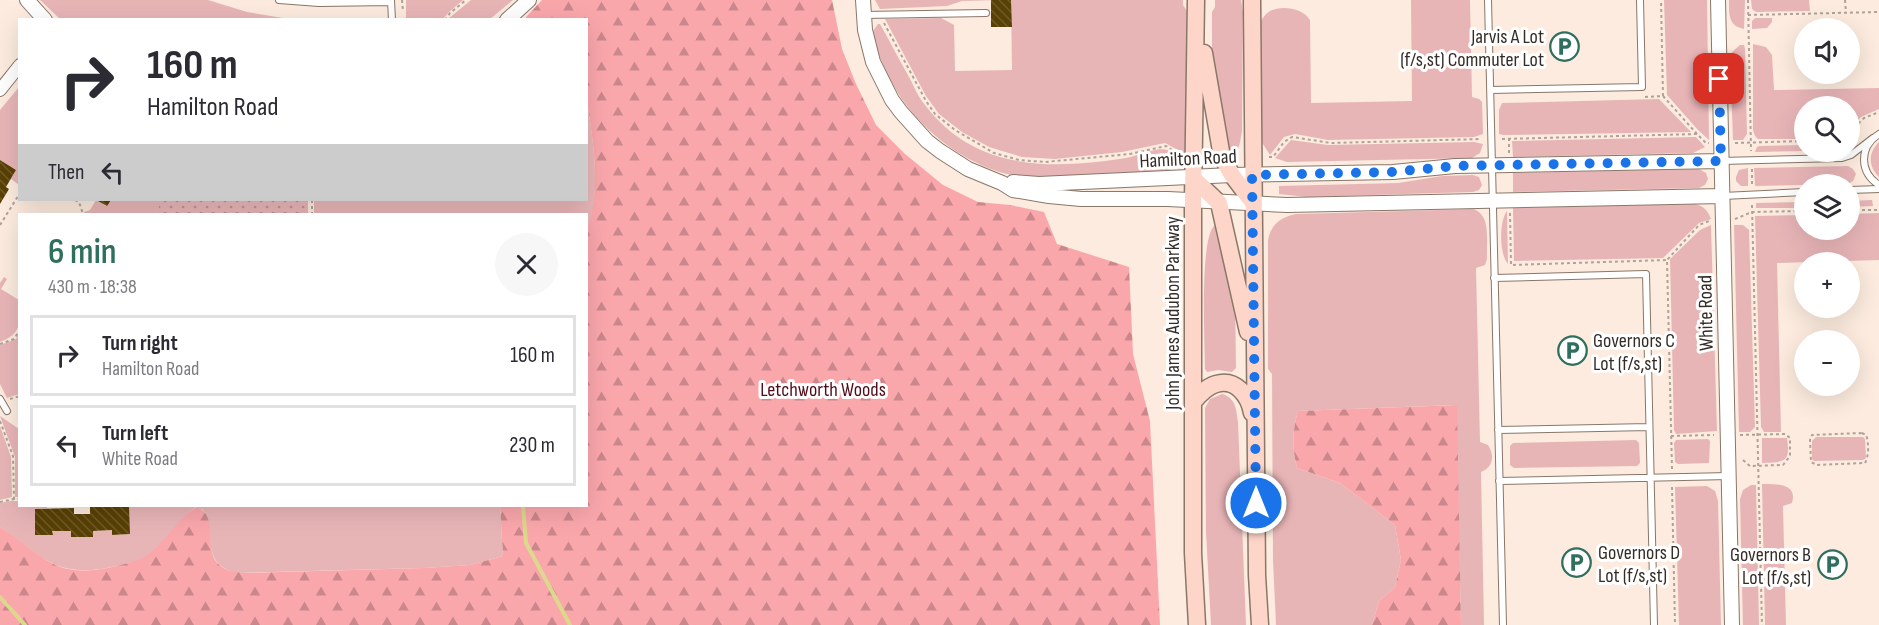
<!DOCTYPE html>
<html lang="en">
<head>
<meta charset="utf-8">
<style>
	:root { --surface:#fff; --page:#f7f7f7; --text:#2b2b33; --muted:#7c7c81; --line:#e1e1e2; --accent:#2e6f5e }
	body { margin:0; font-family:"Sofia Sans Condensed",sans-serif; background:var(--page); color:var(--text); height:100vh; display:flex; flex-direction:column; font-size:22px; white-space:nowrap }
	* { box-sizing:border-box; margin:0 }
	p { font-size:20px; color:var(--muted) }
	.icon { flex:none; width:33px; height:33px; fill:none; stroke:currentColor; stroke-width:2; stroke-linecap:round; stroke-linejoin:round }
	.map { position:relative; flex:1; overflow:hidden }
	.side { position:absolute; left:18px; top:213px; width:570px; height:294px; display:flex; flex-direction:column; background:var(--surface); border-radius:0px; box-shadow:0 6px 24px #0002 }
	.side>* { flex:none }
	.top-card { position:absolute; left:18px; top:18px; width:570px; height:183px; border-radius:0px; box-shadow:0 6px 24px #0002; background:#fff; color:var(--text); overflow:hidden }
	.buttons { position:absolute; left:1794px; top:18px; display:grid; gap:12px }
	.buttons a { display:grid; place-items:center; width:66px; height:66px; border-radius:50%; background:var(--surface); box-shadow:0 6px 24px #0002; font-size:30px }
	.pin { position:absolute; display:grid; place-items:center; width:51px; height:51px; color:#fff; margin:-26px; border-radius:12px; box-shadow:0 3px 9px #0006 }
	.me { position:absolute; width:66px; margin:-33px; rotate:0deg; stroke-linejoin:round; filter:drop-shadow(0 0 4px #0008) }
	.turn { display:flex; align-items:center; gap:21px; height:126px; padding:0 30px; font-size:27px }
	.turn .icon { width:78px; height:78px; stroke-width:2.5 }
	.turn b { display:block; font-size:42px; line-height:51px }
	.then { display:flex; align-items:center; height:57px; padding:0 30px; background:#0003; gap:12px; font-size:22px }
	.round { display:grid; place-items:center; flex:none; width:63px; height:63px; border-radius:32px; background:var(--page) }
	.headline { display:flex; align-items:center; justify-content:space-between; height:102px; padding:0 30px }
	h1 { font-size:36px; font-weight:600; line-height:45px; color:var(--accent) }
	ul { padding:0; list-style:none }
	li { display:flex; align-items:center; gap:18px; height:81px; margin:0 12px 9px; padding:0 18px; border:3px solid var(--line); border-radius:0px }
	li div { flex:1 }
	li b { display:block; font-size:22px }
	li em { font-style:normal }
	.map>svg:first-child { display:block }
</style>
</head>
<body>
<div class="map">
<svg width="1879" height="625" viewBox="0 0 1879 625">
	<defs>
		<pattern id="forest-firs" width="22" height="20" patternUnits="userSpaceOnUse" patternTransform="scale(1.5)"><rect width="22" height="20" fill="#faa7ac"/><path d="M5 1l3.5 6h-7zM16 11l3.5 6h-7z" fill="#cb888c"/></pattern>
		<pattern id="park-dots" width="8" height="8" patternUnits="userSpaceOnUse" patternTransform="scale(1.5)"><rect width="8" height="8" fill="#e8b5b7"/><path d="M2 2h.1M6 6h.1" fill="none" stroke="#bd9395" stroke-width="1.8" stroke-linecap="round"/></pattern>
		<pattern id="building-back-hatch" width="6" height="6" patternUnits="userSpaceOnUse" patternTransform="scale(1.5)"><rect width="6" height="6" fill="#594004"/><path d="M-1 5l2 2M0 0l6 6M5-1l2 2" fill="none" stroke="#6e5a29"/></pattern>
	</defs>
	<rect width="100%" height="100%" fill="#fcebde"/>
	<path fill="#e8b5b7" d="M40 0H208L247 12 289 19H60Z
		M406 0H463L449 12 443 19 406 20Z
		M471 0H513L490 19H448Z
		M875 0H999L962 1 947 6 880 9Z
		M1011 0H1183V5L1187 11V146L1185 154 1165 143 1122 152 1055 159 1022 157 989 147 962 132 939 114 926 96 885 19 941 18 954 25 955 71 1012 70Z
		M1215 0H1241L1243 12 1242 131C1240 141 1240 155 1228 155L1212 68V12L1215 7Z
		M1411 0H1470L1472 97 1479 99 1482 102 1483 134 1474 137 1328 140 1295 134 1284 137 1270 155 1261 141 1260 22C1263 18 1265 14 1270 11 1282 5 1303 8 1310 20L1311 103 1412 101Z
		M1664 0H1707L1709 140 1698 130 1667 95Z
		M1729 0H1745L1744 29C1728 26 1729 14 1729 0Z
		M1751 0H1809L1810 11 1756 12 1752 9Z
		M1755 18H1772V22L1767 28 1752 29V21Z
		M878 24H880C890 42 899 59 909 77 914 86 918 97 925 105 975 171 1051 170 1126 158 1138 156 1159 145 1170 151 1174 154 1178 157 1181 160L1171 169 1160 172C1118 175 1063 183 1022 177 952 167 885 102 873 31Z
		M1753 44 1766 47 1772 55 1774 90 1879 88V109L1861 117 1850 128V106H1804V139H1758L1755 136 1753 130Z
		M1740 45H1744L1745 49 1747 134 1743 140H1733L1730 58 1732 52Z
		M19 87V185L11 179 16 170 0 160V110Z
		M1659 99 1691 132 1503 135 1499 134V110L1502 103Z
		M587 106 588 108C594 146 601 195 587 232L586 214H314V200H586Z
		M1696 137 1705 147 1693 153 1513 157 1512 141Z
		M1291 140 1328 145 1474 142 1483 144 1480 153 1472 158 1287 162 1275 158Z
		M1879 142V177C1868 166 1868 153 1879 142Z
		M1804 145V151L1755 152 1757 147 1759 146Z
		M1848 166 1853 169 1856 174 1853 181 1848 184 1755 186 1754 168Z
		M1748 168V186H1741L1736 181V177L1739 170Z
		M1699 169 1706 173 1708 179 1705 185 1699 188 1513 192V173Z
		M1473 175 1479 177 1482 185 1479 190 1473 192 1307 197 1279 194V186L1398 183 1442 176Z
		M96 200 106 206 111 200H159V214H85L84 212 90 210Z
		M1872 200 1873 206 1850 207V201Z
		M1804 202V208H1756V203Z
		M1695 204C1704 206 1708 211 1711 219L1699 223 1663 258 1514 261 1513 208Z
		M1473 209C1492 215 1486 242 1487 259L1485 265 1476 268 1480 442 1488 445C1495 455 1493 468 1481 472L1484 625H1461L1456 405 1298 411C1292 431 1292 448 1297 468L1340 483 1395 525 1401 560 1395 587 1379 601 1372 625H1276L1273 561 1272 374 1268 369V241C1270 225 1281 217 1296 214Z
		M1507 211 1508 264C1499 254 1499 221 1507 211Z
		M1879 213V260L1777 263 1781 432H1764L1761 427 1755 216 1804 215V230H1850V214Z
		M1215 225H1218L1235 295 1236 368 1232 372 1218 370 1207 372 1205 369C1205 345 1199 237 1215 225Z
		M1711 225 1717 431 1676 434 1674 430 1670 259 1700 230Z
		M1734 225H1743L1749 230 1755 427 1750 432H1739Z
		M4 277 7 279 1 289 19 300C20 322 23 333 0 342V283Z
		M19 333V394L7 398 0 384V345L16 339Z
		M1222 394C1236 398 1236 409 1238 422L1246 625H1211L1206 532 1205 408 1210 399Z
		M0 416 19 429V497H15V457Z
		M0 426 11 457 12 497 0 500Z
		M1816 437H1863L1865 439 1866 458 1863 460 1814 461 1812 459V441Z
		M1762 438H1787C1791 463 1784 462 1762 463Z
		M1708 439 1710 441 1709 463 1678 464 1675 462 1674 443 1676 440Z
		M1636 440 1639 443 1640 463 1637 466 1514 468 1510 465V446L1513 443Z
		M1762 484C1776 484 1798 483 1792 503L1783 506 1786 625H1765Z
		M1751 485H1756L1759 625H1743L1740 499 1743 490Z
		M1707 486 1715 491 1718 501 1721 625H1679L1675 487Z
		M10 501H19L20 506H47V508L35 509V535H52V531H71V537H93V531L112 530 113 535 129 534V507H116V506H500L503 556 470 565 423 568 237 573C200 564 217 537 203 510L196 507C177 520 166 543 147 556 136 563 124 564 112 567 54 579 43 556 0 527V503Z"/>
	<path fill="url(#forest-firs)" d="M542 0H832L842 49 856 84 876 125 905 154 943 185 978 202 1010 205 1044 212 1057 244 1129 267 1133 354 1150 421 1160 625H0V527C44 555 53 580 112 567 124 564 137 562 147 555 165 543 178 517 197 507 227 520 188 571 246 573L423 568 470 565 503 556 500 506H586V232C601 195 594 147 588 108L587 106 586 20 526 19V17Z
		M1457 405 1461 625H1372L1379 601 1395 587 1401 560 1395 525 1340 483 1297 468C1292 448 1292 431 1298 411Z"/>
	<path fill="url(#park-dots)" d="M159 200H308V214H159Z"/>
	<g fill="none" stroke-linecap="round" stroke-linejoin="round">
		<path stroke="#dcd98c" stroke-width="4" d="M523 506 526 543 570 625
			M0 597 25 625"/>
	</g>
	<path fill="url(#building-back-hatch)" d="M991 0H1011L1012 27H991Z
		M0 160 16 170 6 187 9 189 0 204Z
		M96 200H111L107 206Z
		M90 507H129L130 534 112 535V530L93 531V537H71V531H52L53 535H35V509L74 508V514H90Z"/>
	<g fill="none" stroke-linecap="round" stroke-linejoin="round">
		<defs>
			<path id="service" d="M279 0 319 3 391 2
				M391 0 392 20
				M1488 0 1503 625
				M864 15 986 13
				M1491 90 1642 87 1640 0
				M1879 134C1859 147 1859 172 1879 185
				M1721 161 1842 158 1851 155 1873 138
				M1850 190 1879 189
				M1723 196 1804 192
				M1494 278 1646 274 1654 625
				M0 399 7 411
				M1498 430 1649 427
				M1499 481 1729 476"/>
			<path id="minor" d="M0 90 20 65"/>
			<path id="tertiary" d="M27 0 45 20
				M863 0 865 30 873 62 892 100 901 112 927 141 940 151 968 169 1002 183 1013 190 1049 196 1081 199H1168L1287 205 1722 196
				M1718 0 1732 625
				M507 20 529 0
				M1013 182 1039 184 1232 175 1393 172 1455 166 1721 161"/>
			<path id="secondary" d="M1196 0 1193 201V553L1197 625
				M1252 0 1257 575 1260 625
				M1204 53 1222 157 1232 175 1254 204
				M1193 178 1219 203 1248 332
				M1193 402C1199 395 1206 387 1216 384 1236 378 1249 396 1252 413"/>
		</defs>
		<use href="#service" stroke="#897768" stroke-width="8"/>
		<use href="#minor" stroke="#897768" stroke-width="14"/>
		<use href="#tertiary" stroke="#897768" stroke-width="16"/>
		<use href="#secondary" stroke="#897768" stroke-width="19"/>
		<path stroke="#afa297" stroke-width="2" stroke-dasharray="3 3" stroke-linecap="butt" d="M402 0 403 11
			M1748 0 1751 151
			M1845 0 1846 13
			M1748 15 1879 12
			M445 20 450 13 466 0
			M884 23 926 101 935 114 955 130 994 153 1019 160 1045 162 1130 154 1166 146 1180 155
			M1663 96 1697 134
			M1645 97 1663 96 1661 0
			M1850 132 1864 118 1879 112
			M1509 138V153
			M1502 139 1697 134 1706 143H1709
			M1735 143 1804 141
			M1269 157H1273L1284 142 1292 137 1331 143 1481 139
			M1752 169V184
			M75 200 79 202 83 214
			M312 200V214
			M1752 205 1762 625
			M1850 210H1879
			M1510 213 1511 265 1667 260
			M1735 219 1752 212 1804 211
			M0 225 20 193
			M0 344 14 339 20 330
			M10 399 20 396
			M0 421 13 456 14 499H20
			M1862 433 1866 435C1869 442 1869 456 1865 463L1817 465 1811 462 1810 440 1812 435Z
			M1740 435 1785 434 1790 438V456L1783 465 1750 466 1743 460
			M1671 436 1714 435
			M1672 469 1667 260 1699 225 1709 221
			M1672 487 1675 625
			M0 502 14 499"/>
		<use href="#service" stroke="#fff" stroke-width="6"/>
		<use href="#minor" stroke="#fff" stroke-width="12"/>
		<use href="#tertiary" stroke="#fff" stroke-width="14"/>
		<use href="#secondary" stroke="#fed6c9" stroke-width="16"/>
	</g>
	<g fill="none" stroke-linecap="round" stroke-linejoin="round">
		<path stroke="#1a73e8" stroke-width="10" stroke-dasharray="0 18" d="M1256 503 1252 175 1393 172 1455 166 1721 161 1719 79"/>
	</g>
	<defs>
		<symbol id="parking-ring" viewBox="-11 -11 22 22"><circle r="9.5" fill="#fff" stroke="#2e6f5e" stroke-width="1.5"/><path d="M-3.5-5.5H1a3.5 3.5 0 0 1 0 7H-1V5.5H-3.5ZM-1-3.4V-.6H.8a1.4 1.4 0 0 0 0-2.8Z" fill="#2e6f5e"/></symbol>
	</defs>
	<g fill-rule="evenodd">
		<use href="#parking-ring" x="1548" y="30" width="33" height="33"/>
		<use href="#parking-ring" x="1556" y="334" width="33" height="33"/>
		<use href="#parking-ring" x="1560" y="546" width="33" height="33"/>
		<use href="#parking-ring" x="1816" y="548" width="33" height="33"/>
	</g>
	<g text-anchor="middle" stroke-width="6" stroke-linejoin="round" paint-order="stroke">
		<g font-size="20" fill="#342c26" stroke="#fff" text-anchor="end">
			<text x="1544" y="43">Jarvis A Lot<tspan x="1544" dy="23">(f/s,st) Commuter Lot</tspan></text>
			<text x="1593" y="347" text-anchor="start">Governors C<tspan x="1593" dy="23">Lot (f/s,st)</tspan></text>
			<text x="1598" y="559" text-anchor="start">Governors D<tspan x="1598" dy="23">Lot (f/s,st)</tspan></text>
			<text x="1811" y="561">Governors B<tspan x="1811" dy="23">Lot (f/s,st)</tspan></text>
		</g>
		<g font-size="20" fill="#342c26" stroke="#fff">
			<text transform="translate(1188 158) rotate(-3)" y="7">Hamilton Road</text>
			<text transform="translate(1172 313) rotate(-90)" y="7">John James Audubon Parkway</text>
			<text transform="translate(1705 313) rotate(-91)" y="7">White Road</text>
		</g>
		<g font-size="20" fill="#520a19" stroke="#fff">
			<text x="823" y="396">Letchworth Woods</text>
		</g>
	</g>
</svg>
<div class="buttons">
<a><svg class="icon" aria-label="sound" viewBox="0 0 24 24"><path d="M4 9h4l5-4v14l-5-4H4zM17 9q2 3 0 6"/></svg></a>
<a><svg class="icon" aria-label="search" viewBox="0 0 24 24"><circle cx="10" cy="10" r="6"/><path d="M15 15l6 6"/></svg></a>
<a><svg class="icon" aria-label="layers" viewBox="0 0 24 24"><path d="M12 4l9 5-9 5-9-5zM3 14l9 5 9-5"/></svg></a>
<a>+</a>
<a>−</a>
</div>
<div class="pin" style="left:1719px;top:79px;background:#d93025"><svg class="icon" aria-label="arrive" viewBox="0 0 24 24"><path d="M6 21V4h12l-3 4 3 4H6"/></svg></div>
<svg class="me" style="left:1256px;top:503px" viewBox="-20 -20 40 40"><circle r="17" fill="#1a73e8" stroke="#fff" stroke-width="3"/><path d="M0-11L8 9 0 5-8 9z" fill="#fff"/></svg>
<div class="top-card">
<div class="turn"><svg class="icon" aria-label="right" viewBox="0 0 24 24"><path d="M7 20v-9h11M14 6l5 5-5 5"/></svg><div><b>160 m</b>Hamilton Road</div></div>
<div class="then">Then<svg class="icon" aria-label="left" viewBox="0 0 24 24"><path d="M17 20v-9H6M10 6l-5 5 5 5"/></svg></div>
</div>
<section class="side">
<div class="headline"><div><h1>6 min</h1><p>430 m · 18:38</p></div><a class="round"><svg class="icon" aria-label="close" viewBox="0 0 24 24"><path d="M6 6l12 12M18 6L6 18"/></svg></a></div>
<ul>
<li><svg class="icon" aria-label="right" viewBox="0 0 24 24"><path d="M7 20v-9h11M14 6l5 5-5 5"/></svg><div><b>Turn right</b><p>Hamilton Road</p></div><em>160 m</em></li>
<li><svg class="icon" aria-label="left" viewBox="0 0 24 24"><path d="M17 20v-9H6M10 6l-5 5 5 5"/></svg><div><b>Turn left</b><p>White Road</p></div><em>230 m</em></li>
</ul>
</section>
</div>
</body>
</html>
